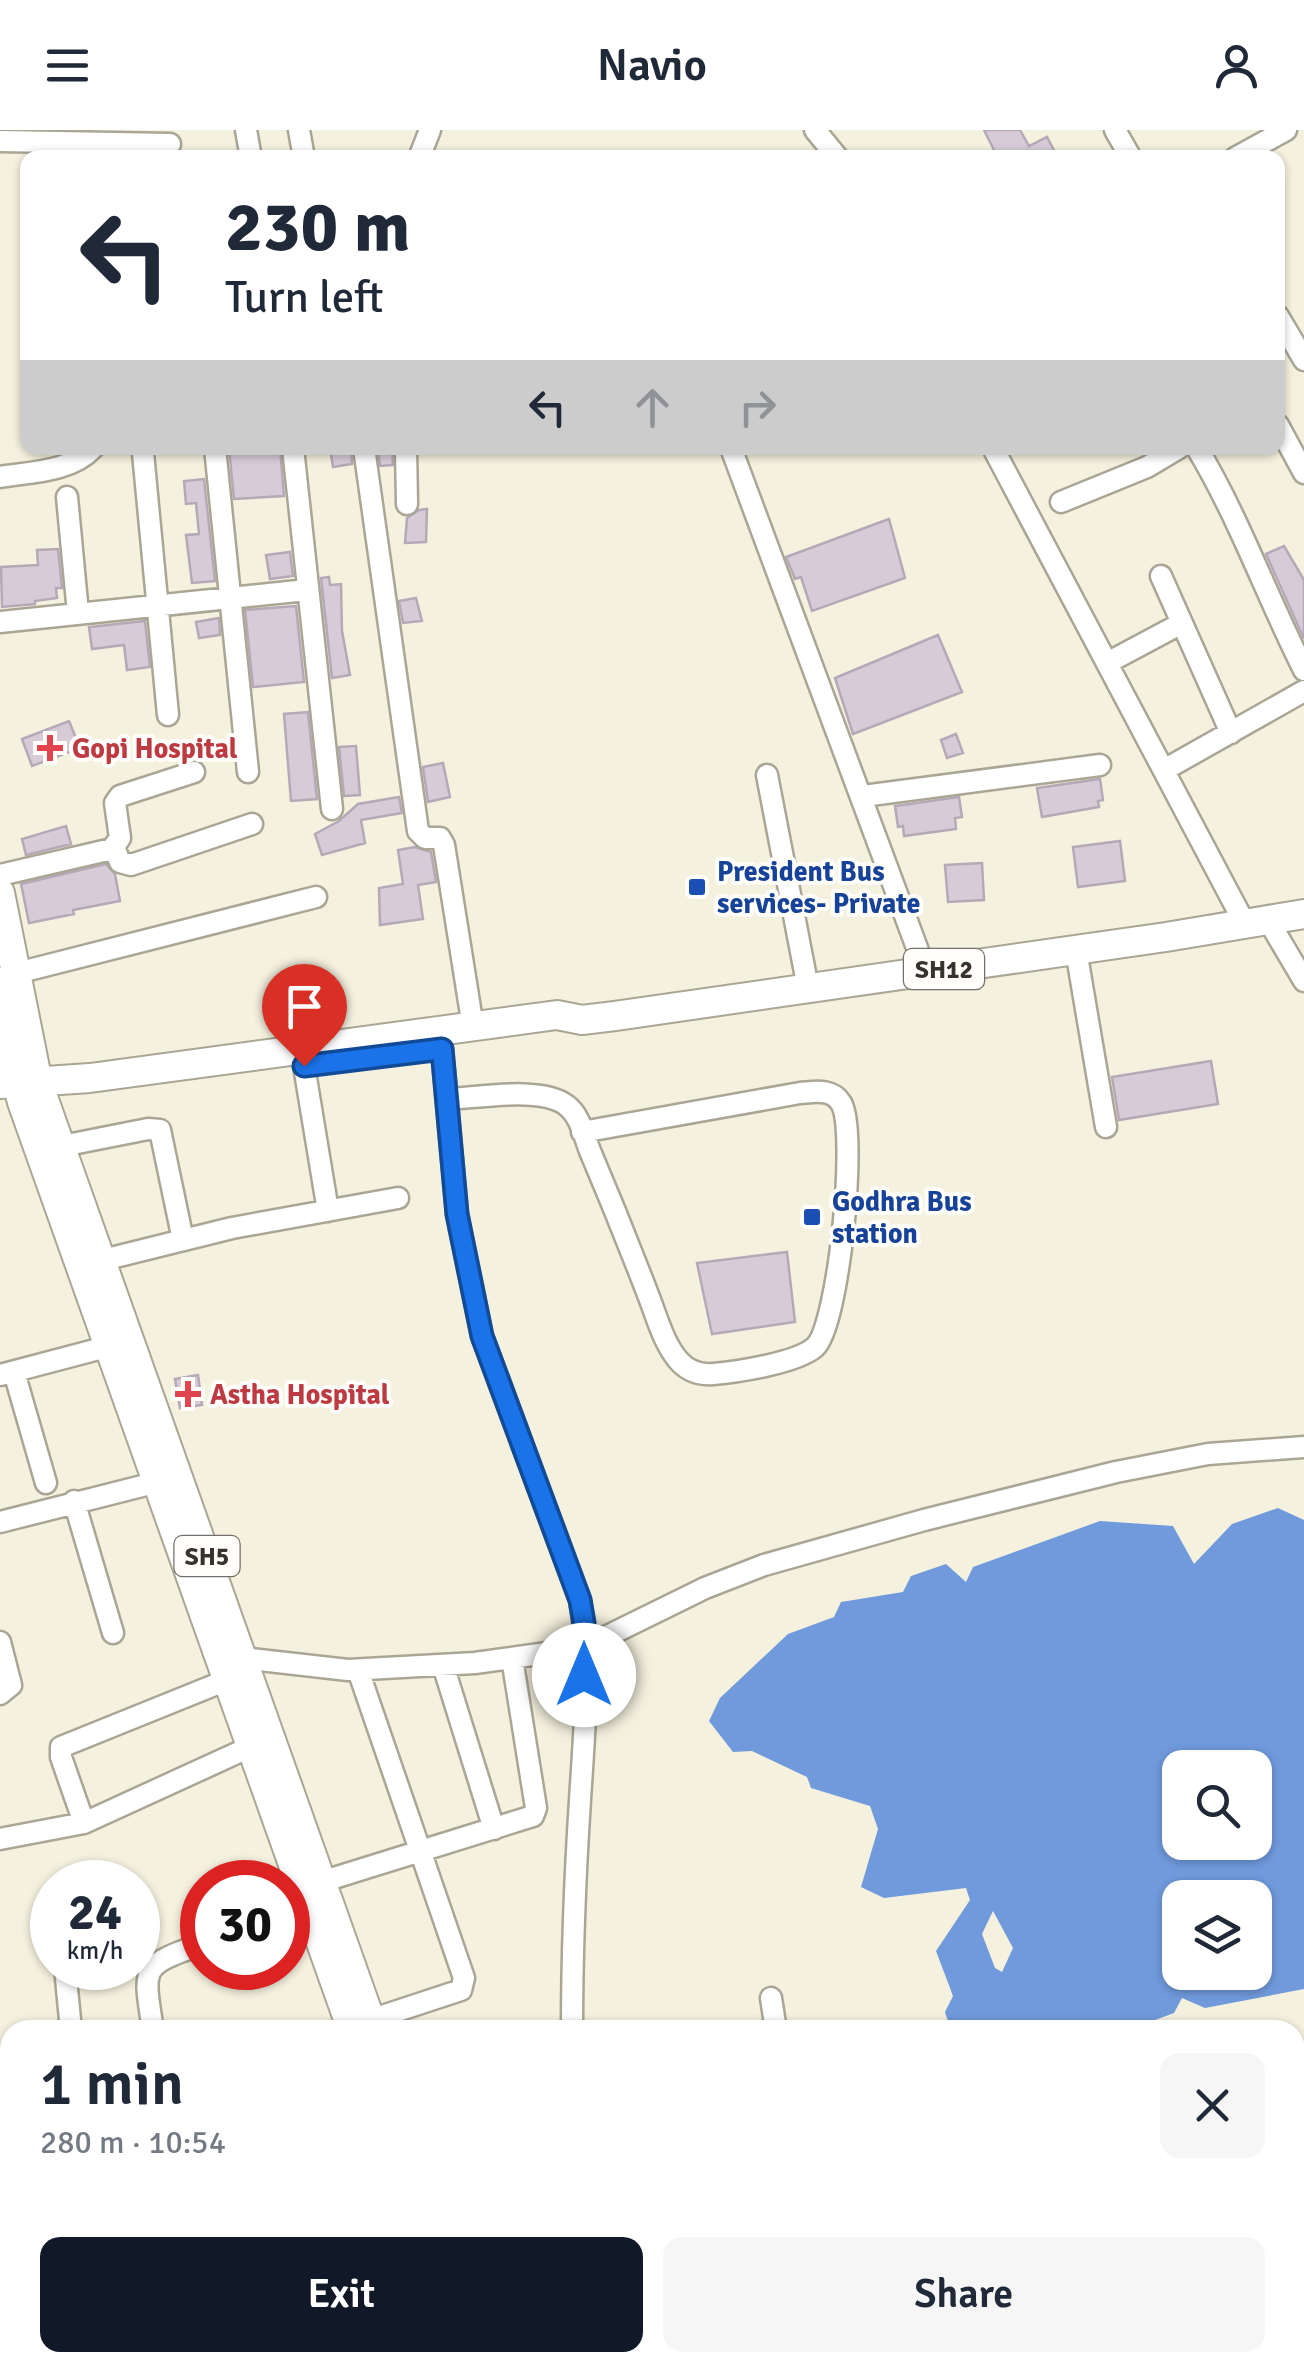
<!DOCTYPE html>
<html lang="en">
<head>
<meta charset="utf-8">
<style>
	:root { --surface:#fff; --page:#f6f6f7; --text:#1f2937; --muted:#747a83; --accent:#111827 }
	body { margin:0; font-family:Signika,sans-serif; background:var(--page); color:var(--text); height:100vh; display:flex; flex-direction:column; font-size:38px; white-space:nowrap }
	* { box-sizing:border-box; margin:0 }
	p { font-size:32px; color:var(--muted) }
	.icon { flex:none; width:55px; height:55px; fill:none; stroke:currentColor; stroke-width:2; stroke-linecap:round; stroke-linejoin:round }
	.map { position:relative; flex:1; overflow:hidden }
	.side { position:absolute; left:0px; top:1890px; width:1305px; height:352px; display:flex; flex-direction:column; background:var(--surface); border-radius:30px 30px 0 0; box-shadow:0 2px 8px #0004 }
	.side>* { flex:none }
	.guide { position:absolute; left:20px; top:20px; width:1265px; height:305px; border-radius:20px; box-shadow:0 2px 8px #0004; background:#fff; color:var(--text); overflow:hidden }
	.buttons { position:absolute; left:1162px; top:1620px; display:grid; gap:20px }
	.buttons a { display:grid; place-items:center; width:110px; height:110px; border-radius:20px; background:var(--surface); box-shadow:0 2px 8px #0004; font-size:50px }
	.speed { position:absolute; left:30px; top:1730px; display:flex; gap:20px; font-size:50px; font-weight:700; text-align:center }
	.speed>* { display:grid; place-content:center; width:130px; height:130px; border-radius:50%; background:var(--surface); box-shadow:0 2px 8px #0004; line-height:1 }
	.speed small { font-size:25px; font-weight:400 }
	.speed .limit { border:15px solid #d22; background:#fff; color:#111 }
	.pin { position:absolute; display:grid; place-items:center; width:85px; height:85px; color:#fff; margin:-102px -42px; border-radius:50% 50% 50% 0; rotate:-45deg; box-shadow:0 0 10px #0007 }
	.pin .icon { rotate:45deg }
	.me { position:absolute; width:110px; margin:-55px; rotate:0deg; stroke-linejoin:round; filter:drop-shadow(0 0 8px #0008) }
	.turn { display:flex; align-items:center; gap:35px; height:210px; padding:0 40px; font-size:45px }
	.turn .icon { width:130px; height:130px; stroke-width:2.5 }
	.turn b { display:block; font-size:70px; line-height:85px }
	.lanes { display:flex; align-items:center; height:95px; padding:0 40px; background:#0003; justify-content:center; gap:50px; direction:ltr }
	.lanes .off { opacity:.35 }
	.round { display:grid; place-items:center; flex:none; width:105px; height:105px; border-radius:20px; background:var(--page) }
	.summary { display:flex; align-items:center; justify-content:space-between; height:170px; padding:0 40px }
	h1 { font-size:60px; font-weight:600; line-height:75px }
	.cta { display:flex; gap:20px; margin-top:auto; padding:20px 40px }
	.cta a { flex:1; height:115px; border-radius:20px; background:var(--accent); color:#fff; font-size:40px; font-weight:600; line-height:115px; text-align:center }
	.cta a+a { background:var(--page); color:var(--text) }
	header { display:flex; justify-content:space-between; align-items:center; height:130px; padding:0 40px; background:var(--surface); font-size:45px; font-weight:600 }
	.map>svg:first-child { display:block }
</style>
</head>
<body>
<header><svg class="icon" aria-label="menu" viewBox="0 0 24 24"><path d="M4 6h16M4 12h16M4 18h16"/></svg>Navio<svg class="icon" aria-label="person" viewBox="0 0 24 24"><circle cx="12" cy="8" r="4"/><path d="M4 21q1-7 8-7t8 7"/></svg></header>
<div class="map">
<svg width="1304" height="2242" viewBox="0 0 1304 2242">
	<rect width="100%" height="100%" fill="#f5f1df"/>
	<path fill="#709adc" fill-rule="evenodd" d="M1278 1378 1304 1390V1859L1205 1878 1182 1868 1174 1883 1128 1900H979L976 1897 949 1894 945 1882 953 1866 936 1821 970 1770 966 1758 884 1768 861 1757 878 1699 870 1676 811 1658 807 1647 752 1621 733 1622 709 1591 720 1568 788 1504 834 1487 841 1472 903 1462 911 1446 946 1434 966 1452 973 1437 1100 1391 1173 1396 1194 1434 1232 1394ZM1180 1638H1255V1712H1180ZM1180 1768H1255V1842H1180ZM993 1781 1013 1818 1002 1842 995 1838 982 1804Z"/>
	<path fill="#d8cbd8" stroke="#b6a9b7" stroke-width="2.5" d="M984 0H1020L1029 16 1047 7 1058 28H998Z
		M229 318H280L284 366 234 369Z
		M330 318H351L352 334 333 337Z
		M378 318H392L393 335 380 336Z
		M204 349 215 451 192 453 186 405 199 404 196 373 186 374 184 351Z
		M427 379 426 412 405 413 407 388 419 380Z
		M889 389 905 448 812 481 801 447 795 449 786 427Z
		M1284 416 1304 450V509L1266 424Z
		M58 419 62 458H56L57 468 35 471V474L2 477 1 437 38 435 37 420Z
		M290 422 293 446 270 449 266 425Z
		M329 447 330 455 341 454 342 501 350 545 332 548 321 448Z
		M416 468 422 491 403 493 399 471Z
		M296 476 304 552 253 557 245 480Z
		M219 488 220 505 199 508 196 492Z
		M145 491 150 537 127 540 124 515 92 519 89 497Z
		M938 505 962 562 853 604 835 548Z
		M308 582 317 669 291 671 284 584Z
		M69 591 80 618 32 636 22 609Z
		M956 604 963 623 947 628 941 610Z
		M356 616 360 665 344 666 339 617Z
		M443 633 450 667 428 672 423 637Z
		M1100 649 1103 670 1098 671 1099 677 1042 687 1037 658Z
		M399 667 402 683 361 690 365 713 322 725 315 704 339 691 358 674Z
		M959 667 962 687 955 688 956 699 904 706 903 696 898 697 895 676Z
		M66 696 71 714 26 725 22 709Z
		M1120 711 1125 751 1078 757 1073 717Z
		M415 717 431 722 436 752 418 755 423 789 380 795 379 758 403 754 398 720Z
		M982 733 984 770 948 772 945 735Z
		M106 734 115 744 120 771 73 780 74 784 29 793 21 754Z
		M1211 931 1218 974 1119 990 1112 947Z
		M787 1122 795 1192 712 1204 697 1133Z
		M198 1245 202 1275 180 1278 175 1249Z"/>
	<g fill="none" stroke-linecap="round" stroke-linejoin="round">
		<defs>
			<path id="minor" d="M246 0 251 28
				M299 0 304 28
				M815 0 838 28
				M1115 0 1131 28
				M0 11 170 14
				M419 28 430 0
				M1235 28 1286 0
				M1278 186 1304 230
				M1278 295 1304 343
				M215 318 248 642
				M293 318 332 679
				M364 318 418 701 425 708H440L444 715 473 897
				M406 318 407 374
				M731 318 926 842
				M993 318 1245 794
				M1197 318C1239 388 1267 467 1304 540
				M143 323 168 585
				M0 347C30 342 71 342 93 318
				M67 367 78 483
				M1061 372 1147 337 1179 318
				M1161 446 1231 603
				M0 492 307 460
				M1107 533 1182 493
				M1164 640 1304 561
				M767 645 808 858
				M863 666 1100 635
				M114 717 120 732 131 735 252 694
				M0 745 112 719 120 708 115 673 120 666 194 642
				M1268 790 1304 851
				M1076 820 1106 997
				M17 843 316 767
				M442 919 457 1084 482 1206 580 1470C591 1534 584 1605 580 1670 575 1747 572 1823 572 1900
				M304 936 328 1081
				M447 969C477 968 542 956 566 975 580 985 584 1006 590 1021 610 1068 629 1115 647 1162 656 1184 663 1213 679 1231 688 1241 700 1245 713 1244 737 1242 797 1233 815 1217 839 1195 858 1000 841 973 832 958 815 962 800 963L582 1002
				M62 1016 148 999 160 1000 183 1110
				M103 1130 232 1098 398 1068
				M14 1242 46 1353
				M0 1245 110 1216
				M74 1371 113 1503
				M0 1392 158 1352
				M0 1512 11 1555 0 1564
				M242 1528 348 1540 475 1533 583 1518 705 1458 764 1435 924 1390 1116 1342 1208 1324 1304 1317
				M443 1535 494 1699
				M358 1540 464 1848 461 1860 370 1890
				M84 1693 61 1627V1617L227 1550
				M0 1709 84 1693 250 1617
				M321 1752 533 1686 536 1678 512 1528
				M288 1784 308 1777
				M65 1838 71 1900
				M771 1868 776 1900
				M153 1900C143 1836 140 1836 202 1814
				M0 1995 10 1994
				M0 2020 10 2089
				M0 2163 8 2176 10 2196
				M1301 2168 1304 2182
				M14 2232 15 2242
				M699 2232 702 2242
				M757 2232 760 2242
				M852 2232 854 2242
				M1040 2232 1042 2242
				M1214 2232 1216 2242
				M945 2242 993 2232"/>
			<path id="major" d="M0 763 38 953 374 1900
				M0 852 10 927 22 972 352 1900
				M0 954 90 948 557 885 582 890 615 886 1166 807 1304 784
				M469 2232 472 2242
				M492 2232 495 2242"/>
		</defs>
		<use href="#minor" stroke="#aaa695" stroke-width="25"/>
		<use href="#major" stroke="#aaa695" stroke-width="32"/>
		<use href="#minor" stroke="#fff" stroke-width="20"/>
		<use href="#major" stroke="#fff" stroke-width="28"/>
	</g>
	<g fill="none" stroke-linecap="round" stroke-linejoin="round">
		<defs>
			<path id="route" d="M304 936 442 919 457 1084 482 1206 580 1470 584 1493V1545"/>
		</defs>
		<use href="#route" stroke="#114b97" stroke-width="25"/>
		<use href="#route" stroke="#1a73e8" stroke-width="18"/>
	</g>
	<g fill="#e0444e" stroke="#fffefa" stroke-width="4">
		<path d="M45 603h10v10h10v10h-10v10h-10v-10h-10v-10h10z"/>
		<path d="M183 1249h10v10h10v10h-10v10h-10v-10h-10v-10h10z"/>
	</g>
	<g fill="#1a4fb4" stroke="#fffefa" stroke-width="4">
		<rect x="687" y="747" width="20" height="20" rx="5"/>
		<rect x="802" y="1077" width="20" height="20" rx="5"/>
	</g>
	<g text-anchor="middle" stroke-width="8" stroke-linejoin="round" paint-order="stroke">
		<g fill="#fffefa" stroke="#72706a" stroke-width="2.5">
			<rect x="904" y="819" width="80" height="40" rx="8"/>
			<rect x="174.5" y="1406" width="65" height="40" rx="8"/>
		</g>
		<g font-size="25" font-weight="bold" fill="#35332c">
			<text x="944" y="848">SH12</text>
			<text x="207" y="1435">SH5</text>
		</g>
		<g font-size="28" font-weight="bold" fill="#be3a42" stroke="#fffefa" text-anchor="start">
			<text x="72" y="628">Gopi Hospital</text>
			<text x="210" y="1274">Astha Hospital</text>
		</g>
		<g font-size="28" font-weight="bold" fill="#164399" stroke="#fffefa" text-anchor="start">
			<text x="717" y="751">President Bus<tspan x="717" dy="32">services- Private</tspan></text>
			<text x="832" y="1081">Godhra Bus<tspan x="832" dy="32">station</tspan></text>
		</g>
	</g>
</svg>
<div class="buttons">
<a><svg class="icon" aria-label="search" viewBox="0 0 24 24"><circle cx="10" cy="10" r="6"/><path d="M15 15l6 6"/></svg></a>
<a><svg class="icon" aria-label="layers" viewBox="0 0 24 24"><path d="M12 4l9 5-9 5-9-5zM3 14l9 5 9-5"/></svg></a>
</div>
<div class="speed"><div>24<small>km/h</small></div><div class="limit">30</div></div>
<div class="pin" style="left:304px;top:936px;background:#d93025"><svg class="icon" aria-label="arrive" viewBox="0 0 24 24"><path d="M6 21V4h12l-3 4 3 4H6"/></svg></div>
<svg class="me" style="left:584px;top:1545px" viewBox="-20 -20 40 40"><circle r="19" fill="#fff"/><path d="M0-13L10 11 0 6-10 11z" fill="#1a73e8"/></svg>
<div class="guide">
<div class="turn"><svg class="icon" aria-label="left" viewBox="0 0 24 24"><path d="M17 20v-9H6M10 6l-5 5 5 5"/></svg><div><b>230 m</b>Turn left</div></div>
<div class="lanes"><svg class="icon" aria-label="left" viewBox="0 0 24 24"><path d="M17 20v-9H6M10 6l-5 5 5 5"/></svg><svg class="icon off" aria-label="ahead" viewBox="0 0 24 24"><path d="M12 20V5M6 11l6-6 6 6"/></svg><svg class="icon off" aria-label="right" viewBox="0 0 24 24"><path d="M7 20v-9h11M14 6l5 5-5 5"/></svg></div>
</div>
<section class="side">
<div class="summary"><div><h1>1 min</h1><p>280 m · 10:54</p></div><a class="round"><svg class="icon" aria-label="close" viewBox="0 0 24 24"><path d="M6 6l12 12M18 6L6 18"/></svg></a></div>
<div class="cta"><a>Exit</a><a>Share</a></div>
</section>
</div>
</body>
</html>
